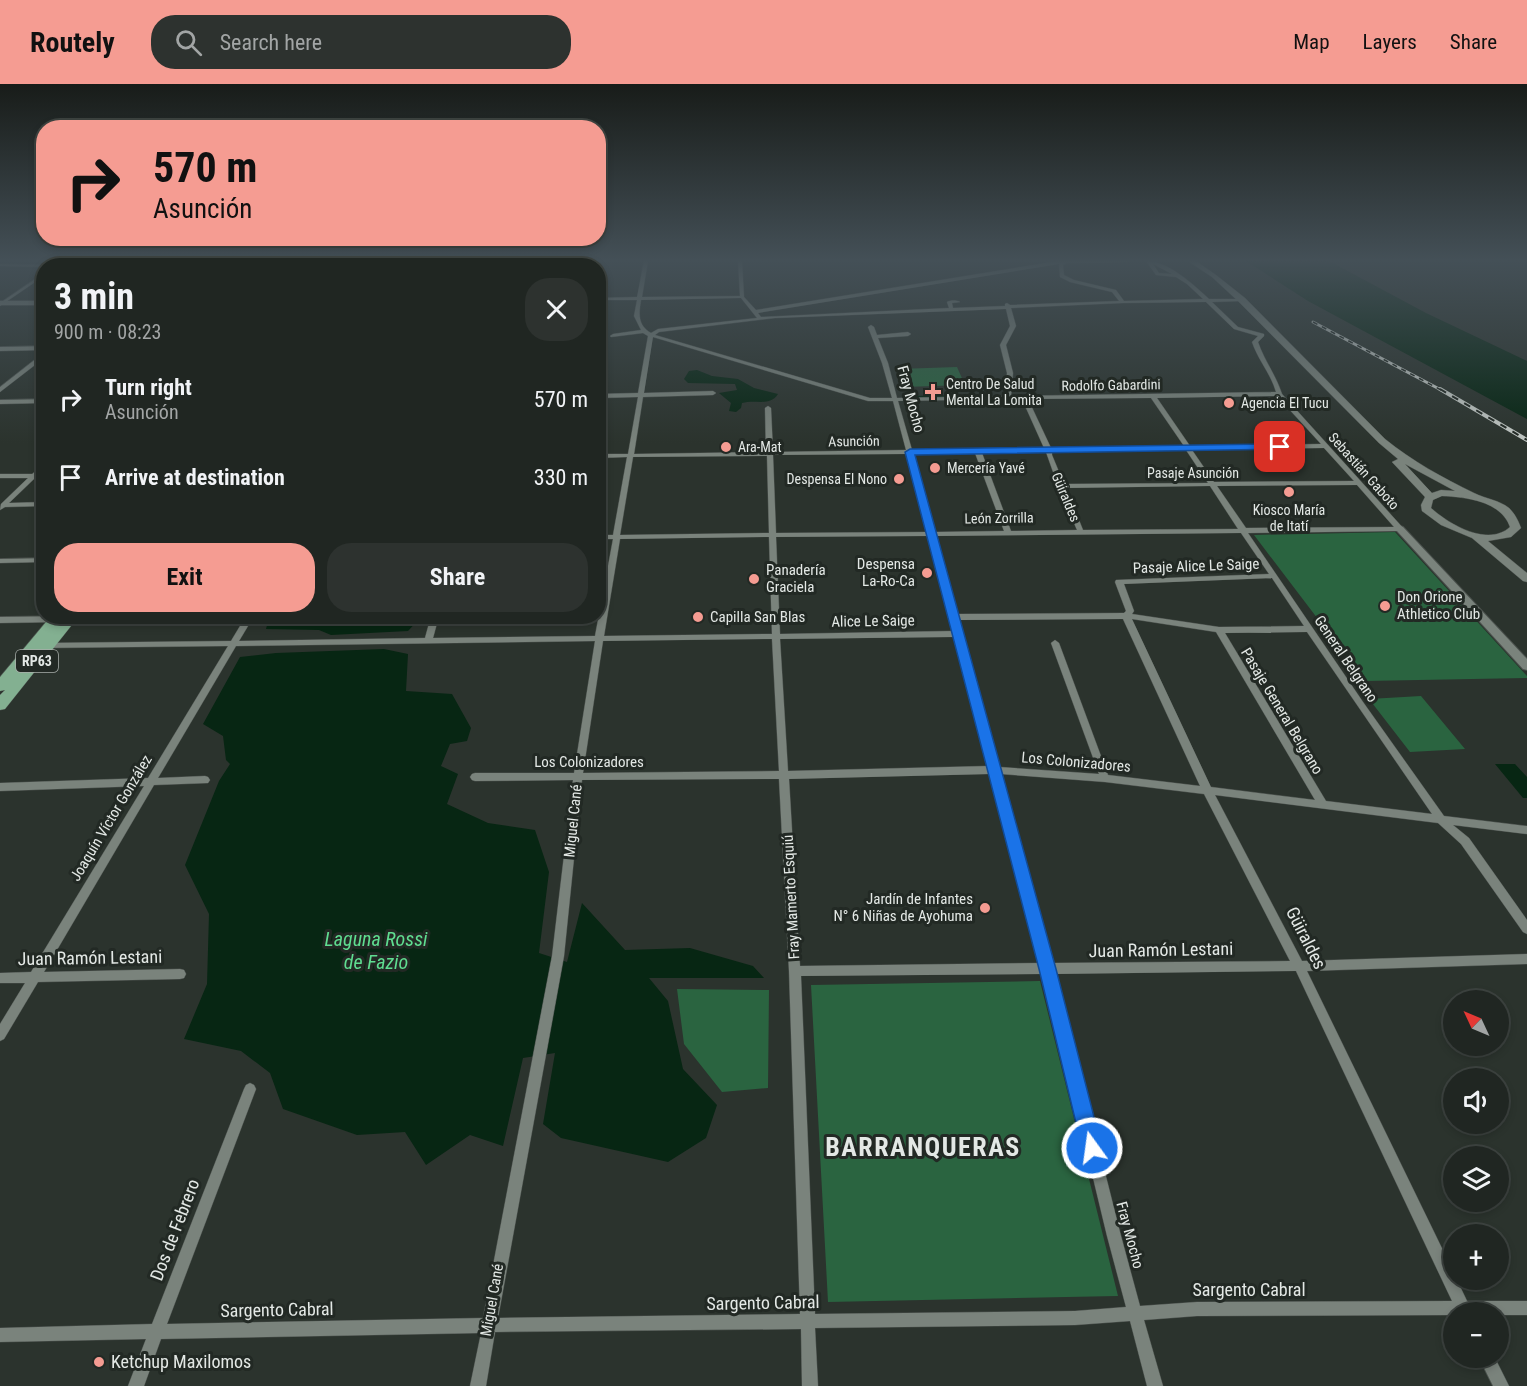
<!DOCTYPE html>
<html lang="en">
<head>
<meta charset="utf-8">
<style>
	:root { --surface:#202622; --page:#2d322f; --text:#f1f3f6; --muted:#a2a5a5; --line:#3d4340; --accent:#f59c92 }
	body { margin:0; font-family:"Roboto Condensed",sans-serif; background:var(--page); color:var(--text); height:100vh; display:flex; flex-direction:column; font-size:22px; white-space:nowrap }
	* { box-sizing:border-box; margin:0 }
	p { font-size:20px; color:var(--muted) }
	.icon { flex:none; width:33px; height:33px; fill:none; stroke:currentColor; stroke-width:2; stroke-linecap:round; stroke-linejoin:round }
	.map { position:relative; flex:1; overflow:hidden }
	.panel { position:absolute; left:36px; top:174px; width:570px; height:366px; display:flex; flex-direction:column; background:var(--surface); border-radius:24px; box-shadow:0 3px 9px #0003,0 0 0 2px var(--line) }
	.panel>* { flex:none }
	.top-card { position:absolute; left:36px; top:36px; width:570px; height:126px; border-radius:24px; box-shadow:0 3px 9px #0003,0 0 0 2px var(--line); background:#f59c92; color:#111; overflow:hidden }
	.needle { width:39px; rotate:314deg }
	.buttons { position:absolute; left:1443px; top:906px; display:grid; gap:12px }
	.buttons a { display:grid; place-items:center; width:66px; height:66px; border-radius:50%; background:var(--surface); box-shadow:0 3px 9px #0003,0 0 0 2px var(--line); font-size:30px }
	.pin { position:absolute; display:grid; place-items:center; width:51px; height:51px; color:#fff; margin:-26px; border-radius:12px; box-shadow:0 3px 9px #0006 }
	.me { position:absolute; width:66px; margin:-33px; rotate:346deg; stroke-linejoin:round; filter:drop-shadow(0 0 4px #0008) }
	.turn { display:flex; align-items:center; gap:21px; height:126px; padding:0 18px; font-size:27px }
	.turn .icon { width:78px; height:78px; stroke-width:2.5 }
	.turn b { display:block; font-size:42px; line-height:51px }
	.round { display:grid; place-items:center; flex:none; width:63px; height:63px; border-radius:24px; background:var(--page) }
	.head { display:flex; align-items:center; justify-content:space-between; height:102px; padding:0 18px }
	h1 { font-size:36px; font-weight:700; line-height:45px }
	.button { display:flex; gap:12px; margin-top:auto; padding:12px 18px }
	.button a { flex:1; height:69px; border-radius:24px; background:var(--accent); color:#111; font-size:24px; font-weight:700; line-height:69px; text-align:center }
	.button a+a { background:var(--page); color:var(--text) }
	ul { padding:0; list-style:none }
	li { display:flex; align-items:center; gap:18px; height:78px; padding:0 18px }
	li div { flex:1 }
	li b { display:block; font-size:22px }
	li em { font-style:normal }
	header { display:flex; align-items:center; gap:36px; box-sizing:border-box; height:84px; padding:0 30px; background:var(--accent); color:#111 }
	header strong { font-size:28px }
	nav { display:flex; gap:33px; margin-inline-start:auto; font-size:21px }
	.search { width:420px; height:54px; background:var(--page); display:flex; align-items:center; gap:15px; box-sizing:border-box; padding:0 21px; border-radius:24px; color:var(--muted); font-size:22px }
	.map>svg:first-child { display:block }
</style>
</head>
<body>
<header>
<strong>Routely</strong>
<div class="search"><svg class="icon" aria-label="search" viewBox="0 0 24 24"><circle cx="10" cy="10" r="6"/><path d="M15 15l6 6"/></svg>Search here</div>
<nav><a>Map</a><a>Layers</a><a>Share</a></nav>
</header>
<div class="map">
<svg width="1527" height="1302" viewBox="0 0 1527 1302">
	<rect width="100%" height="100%" fill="#2b332d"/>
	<path fill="#2a6440" d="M957 283 965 301 904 303 898 285Z
		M1395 448 1527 592V594L1365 597 1254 451Z
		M1421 612 1465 665 1410 668 1369 615Z
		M1040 897 1118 1212 828 1218 811 901Z
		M677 905 769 906 768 1004 722 1008 684 960Z"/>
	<path fill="#072613" d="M466 177H586L582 182H474Z
		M1246 177H1329L1426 229 1527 277V335L1308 217Z
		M697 286 712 292 738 295 754 304 778 310C770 323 756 315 742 319L741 324 736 328 729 327 731 319 719 309 737 306 735 300 688 299 684 295 689 287Z
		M269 533V532L421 533 408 547 331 551 319 546 266 545Z
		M384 565 408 570 406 607 452 610 471 644 467 657 450 660 441 682 458 690 447 720 488 739 535 746 549 788 539 869 567 878 582 819 625 866 690 864 753 882 764 894H649L668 917 683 985 717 1021 706 1054 668 1078 561 1054 543 1040 555 969 523 974 503 1062 470 1051 426 1081 405 1048 357 1051 283 1025 270 989 241 967 184 955 207 900 209 830 185 781 219 697 230 680 226 676 223 652 203 640 240 573 276 569Z
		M1495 680H1515L1527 693V714H1523Z"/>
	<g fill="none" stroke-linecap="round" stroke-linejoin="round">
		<path stroke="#072613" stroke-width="2" d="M905 313 973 312"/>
		<defs>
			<path id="minor" d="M363 177H418L416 178 366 179 361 182H354Z
				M449 177H453L451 182H446Z
				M644 177H648L642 213 740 212 738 177H742L744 213 756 226 1058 177H1130L1128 178 1067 179 1063 181 1064 191 1074 196 1116 206 1124 217 1203 215 1187 200 1176 193 1156 191 1146 177C1168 177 1193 200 1209 215H1244V217H1242L1212 218 1238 243 1264 250V252L1258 258C1264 276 1276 291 1282 310L1404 445 1400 447 1248 449 1363 618 1444 732 1527 742V750L1453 741 1469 754 1527 836V850L1523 848 1461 760 1438 739 1215 711 1302 877 1527 870V880L1307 887 1454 1189V1196H1457L1467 1217H1527V1231H1498V1228H1454V1231L1197 1232 1144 1236 1163 1302H1147L1130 1237 1075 1241 815 1244 818 1302H802L801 1245 495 1248 486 1302H470L481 1249 161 1255 144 1302H128L146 1255 0 1258V1244L152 1240 244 1005 246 1001 250 999 254 1001 256 1005 167 1240 483 1234 552 872 573 696 475 697 472 696 470 693 472 690 475 689H574L595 557 236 562 158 694 205 692 208 693 210 696 208 699 154 701 44 888 180 885 184 886 186 890 184 894 180 895 38 898 4 955 0 957V940L25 899H0V889L31 888 144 702 0 707V699L148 694 228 562 40 564 39 562 40 560 43 559 231 557 246 532H254L239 557 425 554 431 532H439L433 554 595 552 613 455H598V451H613L627 373 598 374V370H628L638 313 598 314V310L638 309 648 252 643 249 611 253 610 252 613 250 641 246 634 232 637 216H598V214L637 213ZM1059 180 1060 193 1070 198 1112 208 1119 217 1010 221 1007 219 1005 220V222L953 224 952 219 960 218C957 216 950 216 947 218L949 224 761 233 758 229ZM1153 180 1172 190 1159 189ZM741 214 757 234 658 245 651 249C637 241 639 229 641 216ZM1206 218 1234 245 1258 252 1252 258C1258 276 1271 290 1276 308L1011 312 1013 289 1006 261 1016 242 1011 224 1123 219ZM1006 225 1010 242 1000 261 1007 289 1005 312 897 314 888 279 878 254 908 252 911 250 908 248 877 251 874 243 871 241 868 243 882 279 892 314H870L655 251 659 248 775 234ZM653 253 868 317H893L906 366 773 368 771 324 768 322 765 324 766 368 634 370 643 313 713 311 716 309 713 307 644 309ZM1277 312 1321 360 1190 362 1157 314ZM1151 314 1184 362 1051 364 1028 315ZM1022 315 1044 364 912 366 898 317ZM1324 364 1354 397 1214 398 1192 366ZM1186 366 1208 399 1064 400 1052 371V368ZM1046 368 1058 402 1077 446 1011 447 982 369ZM975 369 1004 447 935 448 913 370ZM907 370 928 448 776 449 773 371ZM767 372 769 449 620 451 633 373ZM1357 401 1394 443 1246 444 1217 402ZM1210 402 1238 445 1083 446 1066 404ZM1241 449 1269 490 1116 496 1115 498 1126 527 1124 529 957 530 936 452ZM929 452 954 547 780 550 776 453ZM769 453 772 550 604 552 620 455ZM1272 494 1304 542 1219 543 1132 530 1134 527 1124 500ZM1123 535 1200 702 1108 691 1059 559 1055 556 1051 559 1099 690 999 683 959 536ZM1132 535 1216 548 1315 716 1211 703ZM1307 548 1432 730 1326 717 1225 549ZM955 553 989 682 788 687 780 555ZM772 555 779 687 583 689 603 557ZM991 690 1041 879 800 882 789 695ZM1001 690 1105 698 1204 710 1290 877 1052 879ZM779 695 789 887 800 1230 498 1234 564 872 582 696ZM1296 887 1452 1217 1197 1218 1140 1222 1121 1152 1055 890ZM1044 890 1107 1152 1126 1223 1075 1227 815 1230 801 892Z
				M0 180 62 181 64 182H44V183L0 182Z
				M171 181H299L301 182H169Z
				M44 189V192L0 222V219Z
				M44 262V266L0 267V263Z
				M42 270H44V274L0 308V303Z
				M44 315V319L0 320V316Z
				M44 380V386L39 390H44V394H35L9 419 44 418V422L5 423 0 426 1 420 28 394H0V390H32Z
				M44 474V478L0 479V475Z
				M60 532 64 535 60 538 0 539V533Z
				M1479 1274H1495L1509 1302H1493Z"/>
			<path id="tertiary" d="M0 217H44V221H0Z
				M1400 442 1403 443 1527 575V586L1523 585 1397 447V443Z"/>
			<path id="secondary" d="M1188 177H1196L1216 191 1245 214 1385 355C1412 377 1443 394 1474 409 1486 415 1499 416 1509 424 1515 430 1518 436 1521 444L1511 453 1488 457 1527 489V498L1523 497 1472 454 1441 441 1422 427 1421 421 1425 413 1392 378 1398 375 1379 359 1239 218 1212 193ZM1405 380 1455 407 1441 406 1432 409ZM1442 412C1466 413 1501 417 1510 443 1488 463 1450 441 1431 424L1433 416Z"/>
			<path id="primary" d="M352 177H360L356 182H349Z
				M51 532H79L5 625 0 626V611L5 606 0 607V593Z"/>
		</defs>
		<use href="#minor" stroke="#4a504c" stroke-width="1"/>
		<use href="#tertiary" stroke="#4a504c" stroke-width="2"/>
		<use href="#secondary" stroke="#4a504c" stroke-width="1"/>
		<use href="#primary" stroke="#4a504c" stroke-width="1"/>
		<use href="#minor" fill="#7a837c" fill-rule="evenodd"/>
		<use href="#tertiary" fill="#7a837c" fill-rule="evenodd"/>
		<use href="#secondary" fill="#7a837c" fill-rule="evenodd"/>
		<use href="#primary" fill="#83b091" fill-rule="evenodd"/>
		<defs>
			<path id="rail-far1" d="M1313 238 1443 307"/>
			<path id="rail" d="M1440 305 1527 356"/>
		</defs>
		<use href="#rail-far1" stroke="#c1c7c3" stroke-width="3"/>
		<use href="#rail" stroke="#c1c7c3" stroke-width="4"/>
		<use href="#rail-far1" stroke="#222924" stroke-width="1.5" stroke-dasharray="5" stroke-linecap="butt"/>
		<use href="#rail" stroke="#222924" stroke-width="2" stroke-dasharray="7" stroke-linecap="butt"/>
	</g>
	<linearGradient id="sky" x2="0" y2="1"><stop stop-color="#181c19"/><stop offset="0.49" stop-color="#445057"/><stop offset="1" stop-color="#445057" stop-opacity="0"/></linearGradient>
	<rect width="1527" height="359" fill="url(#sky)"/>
	<path fill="#1a73e8" stroke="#114b97" stroke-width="1.5" d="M1280 360 1283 361V365L915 371 1056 885 1102 1064 1099 1070 1092 1073 1085 1070 1082 1064 1039 885 905 368 910 365Z"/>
	<g fill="#f59c92" stroke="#222924" stroke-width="2">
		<path d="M930 299h6v6h6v6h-6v6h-6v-6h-6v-6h6z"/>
		<circle cx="1229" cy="319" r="6"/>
		<circle cx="726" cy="363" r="6"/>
		<circle cx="935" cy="384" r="6"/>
		<circle cx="899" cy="395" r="6"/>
		<circle cx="1289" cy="408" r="6"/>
		<circle cx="927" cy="489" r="6"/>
		<circle cx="754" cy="495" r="6"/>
		<circle cx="1385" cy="522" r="6"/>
		<circle cx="698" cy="533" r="6"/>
		<circle cx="985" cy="824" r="6"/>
		<circle cx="99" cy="1278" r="6"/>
	</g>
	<g text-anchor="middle" stroke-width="6" stroke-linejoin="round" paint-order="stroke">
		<g font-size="14" fill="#e3e8e5" stroke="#222924" text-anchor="start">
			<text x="946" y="305">Centro De Salud<tspan x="946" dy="16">Mental La Lomita</tspan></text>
			<text x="1241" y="324">Agencia El Tucu</text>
			<text x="738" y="368">Ara-Mat</text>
			<text x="947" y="389">Mercería Yavé</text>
			<text x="887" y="400" text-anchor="end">Despensa El Nono</text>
			<text x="1289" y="431" text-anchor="middle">Kiosco María<tspan x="1289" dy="16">de Itatí</tspan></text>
		</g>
		<g font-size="14" fill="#e3e8e5" stroke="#222924">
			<text transform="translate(1111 301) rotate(-1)" y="5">Rodolfo Gabardini</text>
			<text transform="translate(854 357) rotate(-1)" y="5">Asunción</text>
			<text transform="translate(1364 387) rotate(48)" y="5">Sebastián Gaboto</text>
			<text x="1193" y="394">Pasaje Asunción</text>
			<text transform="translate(1066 413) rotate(67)" y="5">Güiraldes</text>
			<text transform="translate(999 434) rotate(-1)" y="5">León Zorrilla</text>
		</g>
		<rect fill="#222924" stroke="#a9afab" stroke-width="1.5" x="16" y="566" width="42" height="22" rx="4.5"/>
		<g font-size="14" font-weight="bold" fill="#e3e8e5">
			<text x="37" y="582">RP63</text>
		</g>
		<g font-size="15" fill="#e3e8e5" stroke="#222924">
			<text transform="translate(911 315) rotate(75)" y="5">Fray Mocho</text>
			<text transform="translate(1196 482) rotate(-2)" y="5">Pasaje Alice Le Saige</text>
			<text transform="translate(873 537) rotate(-1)" y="5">Alice Le Saige</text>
			<text transform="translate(1346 575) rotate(56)" y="5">General Belgrano</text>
			<text transform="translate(1282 627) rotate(59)" y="5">Pasaje General Belgrano</text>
			<text x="589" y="683">Los Colonizadores</text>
			<text transform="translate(1076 678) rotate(5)" y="5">Los Colonizadores</text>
			<text transform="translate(111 734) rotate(-59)" y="5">Joaquín Víctor González</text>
			<text transform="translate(573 737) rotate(-84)" y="5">Miguel Cané</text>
			<text transform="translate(791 813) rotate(-93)" y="5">Fray Mamerto Esquiú</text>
			<text transform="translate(1130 1151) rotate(75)" y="5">Fray Mocho</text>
			<text transform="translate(492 1216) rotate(-80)" y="5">Miguel Cané</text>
		</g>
		<g font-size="15" fill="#e3e8e5" stroke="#222924" text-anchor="start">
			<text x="915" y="485" text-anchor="end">Despensa<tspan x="915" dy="17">La-Ro-Ca</tspan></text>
			<text x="766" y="491">Panadería<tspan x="766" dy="17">Graciela</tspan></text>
			<text x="1397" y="518">Don Orione<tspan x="1397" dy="17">Athletico Club</tspan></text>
			<text x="710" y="538">Capilla San Blas</text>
			<text x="973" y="820" text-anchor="end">Jardín de Infantes<tspan x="973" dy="17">N° 6 Niñas de Ayohuma</tspan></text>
		</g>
		<g font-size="18" fill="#e3e8e5" stroke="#222924">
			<text transform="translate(1306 854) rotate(63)" y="6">Güiraldes</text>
			<text transform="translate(1161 866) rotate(-1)" y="6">Juan Ramón Lestani</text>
			<text transform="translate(90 874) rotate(-1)" y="6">Juan Ramón Lestani</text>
			<text transform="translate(175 1146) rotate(-69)" y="6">Dos de Febrero</text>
			<text x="1249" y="1212">Sargento Cabral</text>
			<text transform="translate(763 1219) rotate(-1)" y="6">Sargento Cabral</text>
			<text transform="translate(277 1226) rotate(-1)" y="6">Sargento Cabral</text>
		</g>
		<g font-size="18" fill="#e3e8e5" stroke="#222924" text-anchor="start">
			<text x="111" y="1284">Ketchup Maxilomos</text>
		</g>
		<g font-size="20" font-style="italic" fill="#5fdd90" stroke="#222924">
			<text x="376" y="862">Laguna Rossi<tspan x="376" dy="23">de Fazio</tspan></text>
		</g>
		<g font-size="26" font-weight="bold" letter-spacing="1.5" fill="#e3e8e5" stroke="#222924">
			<text x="923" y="1072">BARRANQUERAS</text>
		</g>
	</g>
</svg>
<div class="buttons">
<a><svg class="needle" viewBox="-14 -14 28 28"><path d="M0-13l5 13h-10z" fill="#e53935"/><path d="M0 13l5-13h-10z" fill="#a2a5a5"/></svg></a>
<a><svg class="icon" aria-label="sound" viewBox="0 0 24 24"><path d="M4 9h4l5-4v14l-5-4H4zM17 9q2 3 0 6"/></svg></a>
<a><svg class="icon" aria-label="layers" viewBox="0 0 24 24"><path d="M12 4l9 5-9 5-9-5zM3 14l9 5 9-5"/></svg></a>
<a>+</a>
<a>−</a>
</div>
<div class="pin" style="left:1280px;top:363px;background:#d93025"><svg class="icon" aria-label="arrive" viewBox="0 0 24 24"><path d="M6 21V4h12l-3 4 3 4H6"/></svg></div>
<svg class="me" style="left:1092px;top:1064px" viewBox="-20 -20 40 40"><circle r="17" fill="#1a73e8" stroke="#fff" stroke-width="3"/><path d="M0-11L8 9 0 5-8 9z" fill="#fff"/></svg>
<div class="top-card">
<div class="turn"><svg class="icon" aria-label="right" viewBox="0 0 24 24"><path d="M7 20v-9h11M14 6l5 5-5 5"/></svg><div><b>570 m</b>Asunción</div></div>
</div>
<section class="panel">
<div class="head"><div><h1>3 min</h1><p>900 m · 08:23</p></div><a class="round"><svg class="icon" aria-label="close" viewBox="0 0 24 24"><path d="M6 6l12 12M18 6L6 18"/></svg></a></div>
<ul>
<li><svg class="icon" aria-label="right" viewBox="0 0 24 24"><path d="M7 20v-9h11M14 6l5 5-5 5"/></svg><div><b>Turn right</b><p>Asunción</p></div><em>570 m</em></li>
<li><svg class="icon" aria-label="arrive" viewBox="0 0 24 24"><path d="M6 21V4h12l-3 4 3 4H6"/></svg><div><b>Arrive at destination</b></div><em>330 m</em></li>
</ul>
<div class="button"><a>Exit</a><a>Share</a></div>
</section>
</div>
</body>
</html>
